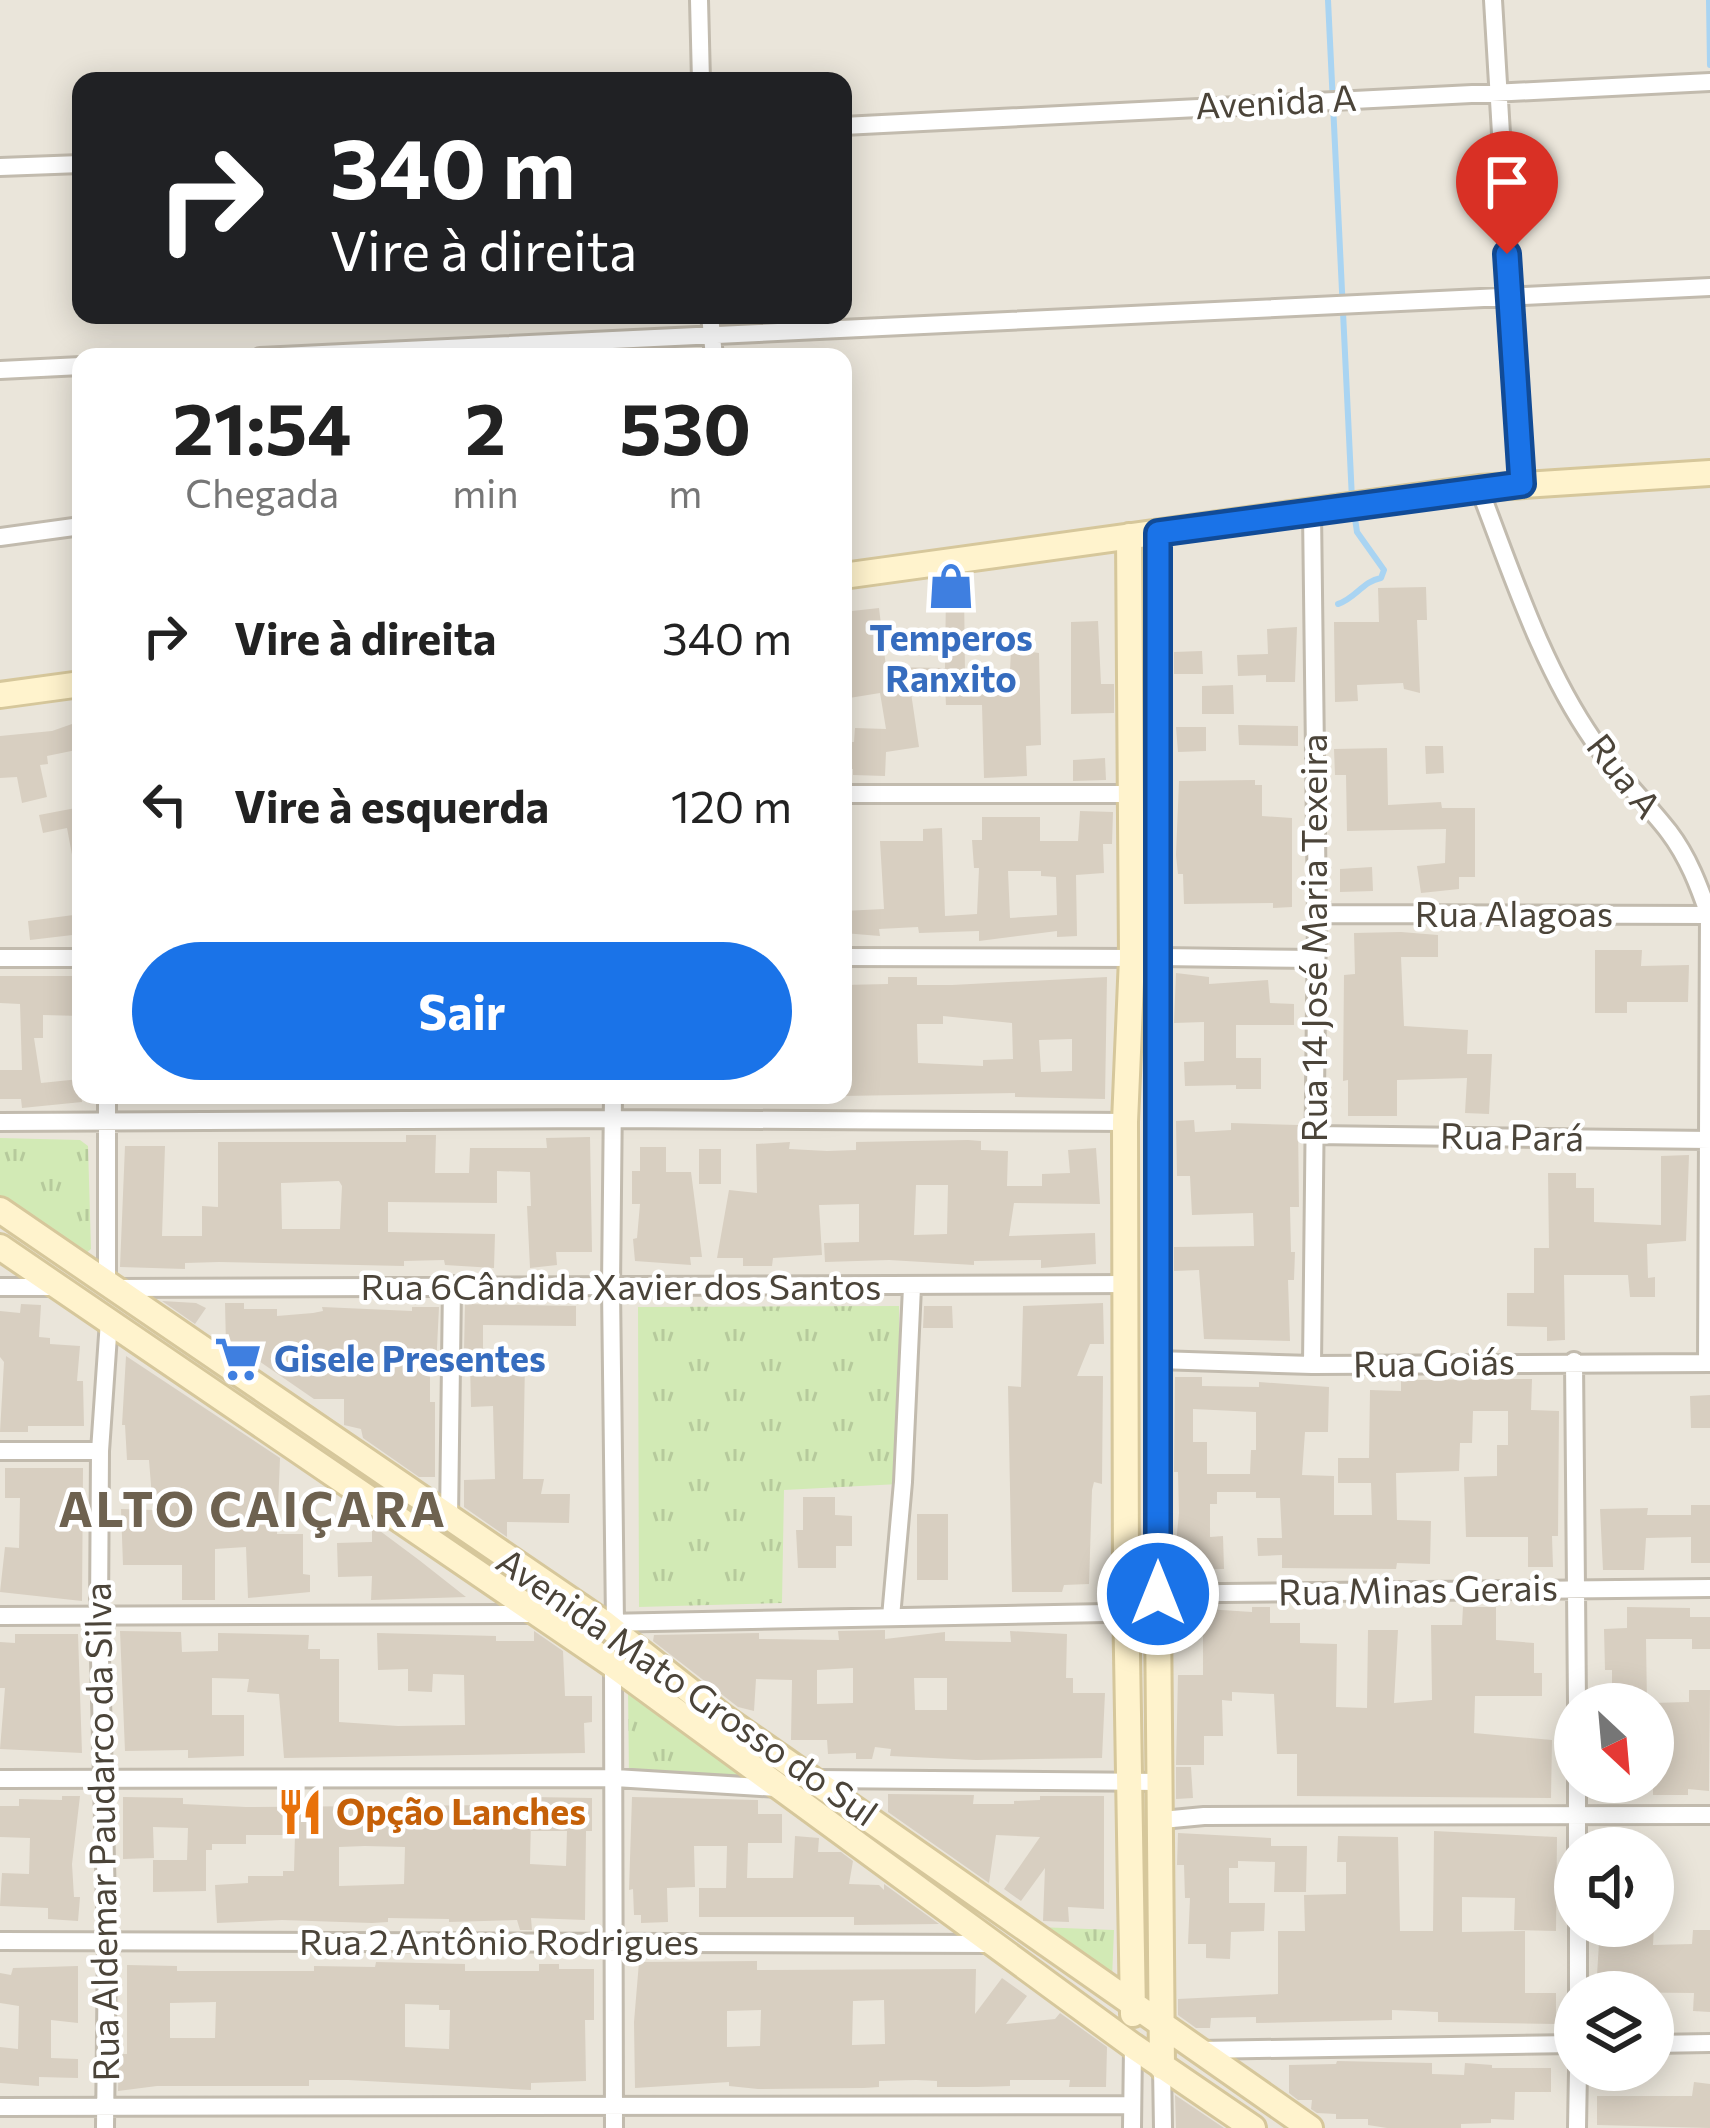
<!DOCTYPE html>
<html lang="pt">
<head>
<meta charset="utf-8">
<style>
	:root { --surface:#fff; --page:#f2f2f2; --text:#222; --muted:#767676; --accent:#1a73e8 }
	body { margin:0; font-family:Commissioner,sans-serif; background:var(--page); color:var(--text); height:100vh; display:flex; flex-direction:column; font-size:45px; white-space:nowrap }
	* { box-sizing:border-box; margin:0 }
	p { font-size:39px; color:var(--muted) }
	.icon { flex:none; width:66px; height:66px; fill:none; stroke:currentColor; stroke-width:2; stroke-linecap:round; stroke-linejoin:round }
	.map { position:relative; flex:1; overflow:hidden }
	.panel { position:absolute; left:72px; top:348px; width:780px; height:756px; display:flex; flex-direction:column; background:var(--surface); border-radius:24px; box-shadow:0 6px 30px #0003 }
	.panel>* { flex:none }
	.banner { position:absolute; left:72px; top:72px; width:780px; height:252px; border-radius:24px; box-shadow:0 6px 30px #0003; background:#202124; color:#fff; overflow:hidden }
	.needle { width:78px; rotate:154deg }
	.tools { position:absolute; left:1554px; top:1683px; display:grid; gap:24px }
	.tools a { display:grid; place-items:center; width:120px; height:120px; border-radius:50%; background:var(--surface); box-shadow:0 6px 30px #0003; font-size:60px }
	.pin { position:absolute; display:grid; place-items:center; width:102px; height:102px; color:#fff; margin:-123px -51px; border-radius:50% 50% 50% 0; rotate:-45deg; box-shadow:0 0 12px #0007 }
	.pin .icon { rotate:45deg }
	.me { position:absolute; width:132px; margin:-66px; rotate:0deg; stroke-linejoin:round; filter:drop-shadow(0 0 9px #0008) }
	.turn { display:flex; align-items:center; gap:42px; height:252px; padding:0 60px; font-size:54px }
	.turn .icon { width:156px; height:156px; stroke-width:2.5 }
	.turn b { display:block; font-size:84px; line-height:102px }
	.eta { display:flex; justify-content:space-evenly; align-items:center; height:204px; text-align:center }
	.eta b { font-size:72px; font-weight:700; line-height:84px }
	.action { display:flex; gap:24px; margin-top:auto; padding:24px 60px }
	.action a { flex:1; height:138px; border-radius:72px; background:var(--accent); color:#fff; font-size:48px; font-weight:700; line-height:138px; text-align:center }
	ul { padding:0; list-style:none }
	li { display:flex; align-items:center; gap:36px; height:168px; padding:0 60px }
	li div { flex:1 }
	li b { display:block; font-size:45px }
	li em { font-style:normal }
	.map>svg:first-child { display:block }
</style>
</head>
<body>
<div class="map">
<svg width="1710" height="2128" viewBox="0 0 1710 2128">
	<defs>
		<pattern id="park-tufts" width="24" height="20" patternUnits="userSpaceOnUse" patternTransform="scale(3)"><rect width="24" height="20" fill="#d2eab5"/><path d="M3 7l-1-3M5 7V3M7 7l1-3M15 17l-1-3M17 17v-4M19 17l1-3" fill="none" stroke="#b6ca9c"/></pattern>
	</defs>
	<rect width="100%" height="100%" fill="#f6f3ec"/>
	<path fill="#eae5da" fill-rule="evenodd" d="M0 0H1710V2128H0ZM81 81H843V315H81ZM81 357H843V1095H81ZM1575 1704H1653V1782H1575ZM1575 1848H1653V1926H1575ZM1575 1992H1653V2070H1575Z"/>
	<path fill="url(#park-tufts)" d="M0 1138 80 1140 88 1146 91 1249 85 1254 0 1196Z
		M899 1306V1484L784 1490 782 1603 639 1607 638 1307Z
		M628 1688 748 1778H629Z
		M1038 1927 1114 1930 1112 1979Z"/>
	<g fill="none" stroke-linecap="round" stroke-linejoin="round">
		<path stroke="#a9d4f2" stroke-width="6" d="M1328 0 1352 499
			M1709 0 1710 65
			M1338 604C1355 599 1363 581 1381 578L1384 570 1357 532 1354 512"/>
	</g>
	<path fill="#d8cfc1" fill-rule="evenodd" d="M1426 587 1427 620H1417L1420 693 1404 689 1403 683 1357 685 1358 701 1335 702 1334 622H1379L1378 588Z
		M946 590H964L965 673 1010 671 1011 649 1039 653 1041 745 1026 746 1027 776 984 778 982 705H946L945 686H910L919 747 886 752 885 776 853 775V769H843V742H854L855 728 886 729 880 693 843 699V612L879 608 886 667 945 668Z
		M1098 621 1101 684H1114V713L1071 714V622Z
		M1297 627 1295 682H1266V675L1238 676 1237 655 1268 654 1267 629Z
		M1202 651 1203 674H1174V652Z
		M1233 685 1234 714H1202V686Z
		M72 724 74 732 81 731V749L47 756 48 764 40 765 47 797 22 803 17 777 0 778V736L52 731Z
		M1238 725 1298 726V746L1239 745Z
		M1176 727H1206V751L1178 752Z
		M1425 746H1443L1444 773 1426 774Z
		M1387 748 1388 805 1441 802 1442 808H1475V877H1459V889L1421 893 1417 866 1445 863 1446 829 1347 831 1346 775H1335L1334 749Z
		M1105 758 1106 780 1073 781V760Z
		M1255 780V785H1262V816L1292 818V907L1273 908V903L1184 904 1183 874H1178L1176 855 1179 781Z
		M81 807V859L73 860 67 828 43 833 39 815Z
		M1080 811 1113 812 1112 844H1103L1104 873 1076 875 1077 936 1057 937V931L979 941V931L919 933 918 927 879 929 880 936 843 933V911L884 909 880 841H923V829L942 828 945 916 977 914 979 868H974L972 840H982V817H1040V841H1078ZM1008 871H1041V876L1056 877 1057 915 1010 918Z
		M1372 867 1373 891 1340 892V869Z
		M81 914V934L30 940 28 921Z
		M1401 932 1438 935V957H1401L1404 1026 1468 1030 1467 1054H1492L1489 1114 1465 1113 1467 1078 1397 1080V1116H1348V1080L1343 1081 1344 975 1355 974 1354 933Z
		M1595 950H1642L1641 966 1689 965 1688 1002H1627V1013H1595Z
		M1176 973 1209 977V984L1268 980 1270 1003 1294 1004V1025H1236V1058H1261V1089H1236V1085L1185 1086 1184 1062 1204 1061V1022L1174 1023Z
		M0 976H81V1016L43 1015V1038H34L41 1083 80 1079 82 1102 22 1108 21 1099H0V1070H22L20 1004 0 1003Z
		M888 977H917V985H952L1107 977 1105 1099 1015 1097V1093L843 1096V985L888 984ZM943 1016 1012 1023 1013 1059 983 1060V1066L918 1063 917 1024H943ZM1072 1039V1071L1041 1072 1039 1040Z
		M1194 1120 1195 1132 1231 1130V1123L1298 1125 1299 1207H1290L1291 1252H1295L1294 1280H1288L1290 1341 1204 1339 1199 1270 1174 1271V1247L1254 1246 1253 1213 1192 1215 1190 1176H1177L1176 1121Z
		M406 1135H436L435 1173H469L470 1148H547L546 1138 590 1137 592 1252H556L557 1265 530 1268 527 1206H531L530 1172 497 1171V1203L388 1202V1232L495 1234 494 1268 445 1265 444 1260 404 1261V1266L219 1262 185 1263V1269L120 1267 125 1146H165L162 1236H202V1206L218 1207V1142H406ZM339 1181 342 1186 340 1229H282L281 1183Z
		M968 1140 981 1141V1150L1008 1151 1007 1186H1042V1174L1070 1173 1068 1150 1096 1148 1100 1204 1014 1203 1009 1236 1095 1233 1096 1264 1041 1268V1260L974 1261V1265L889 1260 825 1262 824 1243 859 1242V1204L819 1205 822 1255 773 1258 772 1266H743V1258H717L729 1190 757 1193 756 1144 790 1142 789 1149 827 1151 856 1150V1142ZM916 1185H948L947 1234 914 1235Z
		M640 1147H666V1172H691L702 1257H690L691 1265 635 1261 633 1239 637 1238 640 1204H632V1171H640Z
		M699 1149H721V1184H699Z
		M1689 1155 1686 1241 1647 1244 1648 1278 1655 1277V1297H1630L1628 1275H1564L1565 1340 1547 1341V1327L1507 1326V1293H1534V1248H1549L1548 1173H1576V1188H1594V1222L1661 1225V1156Z
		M162 1301 196 1303 206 1308 195 1324Z
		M225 1303H244V1309H277V1316L313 1313 323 1311 322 1307 412 1311V1307H439L436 1368H430V1402H435V1477H419L363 1438 361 1429 344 1425V1399H314L256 1359V1362L226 1345Z
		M1103 1303 1104 1344H1090L1077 1376H1103L1102 1484 1094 1482 1092 1490 1089 1584 1064 1585 1062 1592H1012L1008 1386 1021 1387 1023 1306Z
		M21 1304 41 1305 39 1337 50 1338V1344L80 1346 77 1381H83L84 1426H28V1432H0L4 1362 0 1357V1311L20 1313Z
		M465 1304 576 1306V1326L483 1325V1351H464Z
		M924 1306H952L953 1328H923Z
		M126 1356 280 1458 277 1534H303V1574L310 1575V1592L248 1598 246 1547 215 1549V1600H182V1565H123L121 1509 153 1510 149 1460H127L125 1425H122Z
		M525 1360 523 1479H544L541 1494H570L569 1523 507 1522V1537L464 1507V1480L495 1479 493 1406 471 1407 470 1362Z
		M1175 1377H1202V1386L1259 1387V1382L1329 1387 1328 1432H1305L1302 1475 1334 1476V1515H1372L1371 1483H1338V1458H1369L1370 1390 1401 1391V1380L1532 1379 1531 1410 1559 1411 1558 1536H1552L1553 1567H1528V1537H1466L1464 1477 1497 1476V1445H1508V1411H1473L1472 1443H1460L1459 1471 1396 1473 1397 1520 1431 1521 1430 1564 1397 1563 1396 1569 1282 1568V1555L1258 1556 1257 1538H1282L1280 1498H1256V1492H1217V1504H1210V1537L1223 1536 1224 1569H1206V1563L1174 1564 1179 1513 1178 1472H1174ZM1193 1409 1256 1412V1450H1251L1250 1474H1207V1442H1193Z
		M1710 1395V1428H1691L1690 1396Z
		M5 1468H83L82 1601 0 1592 5 1547 19 1548 20 1498H5Z
		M803 1497H835V1515L852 1516V1546H836V1568H798L796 1530H803Z
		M1691 1505H1710V1563H1691V1537L1646 1538 1644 1570H1603L1600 1509 1648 1508 1647 1515H1691Z
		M917 1514H948V1580H917Z
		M372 1525 419 1560 466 1597 371 1600 372 1576 338 1577 337 1543 372 1542Z
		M1175 1607 1252 1612V1607H1270V1623H1300V1643L1337 1644 1336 1707 1367 1708 1368 1630H1398L1394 1703 1432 1700 1431 1625H1462L1463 1607H1496V1640L1534 1643V1673H1542V1696H1475L1474 1733 1552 1740 1551 1798 1297 1796V1754H1277L1274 1694 1232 1692V1701L1222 1700 1223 1736H1204V1765H1176L1178 1675H1203V1633H1176Z
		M1627 1607 1690 1608V1617H1710V1649H1692V1639H1646L1647 1704H1612V1670H1605L1604 1629 1627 1628Z
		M885 1630V1639L945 1632V1641L1011 1642 1010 1631 1067 1634 1066 1678H1073V1693H1105L1102 1758 976 1760 890 1756 891 1749 875 1747 872 1759H856V1753L828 1754 827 1740H791L792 1680 756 1679 754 1711 738 1707 653 1641 654 1635 759 1633V1639L839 1640 838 1631ZM853 1668V1703L817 1704V1670ZM914 1678H947V1710H915Z
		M120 1631 181 1632 182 1652 218 1651V1633L309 1635 308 1649H320V1659H339V1722L398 1726 465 1725 464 1675 433 1674 432 1692 408 1691V1669L378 1670 377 1633 496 1636V1641H534V1631L563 1651 565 1696H592V1722L584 1723 585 1753 284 1758 279 1694 247 1692 249 1679 212 1678V1715H244V1756L188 1758V1750L125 1751Z
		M15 1634H78L82 1753 0 1749 5 1688H0V1642L15 1643Z
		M1689 1690H1710L1709 1791 1688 1789V1795H1653V1703L1689 1702Z
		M1176 1767H1191L1193 1798 1176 1799Z
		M888 1794 974 1795 973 1804H1014V1801L1040 1800V1796H1104V1909L1068 1907 1069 1922 1043 1921 1045 1868 1021 1901 1004 1889 1040 1837 996 1835 989 1883 888 1812Z
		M62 1796H80L72 1864 74 1897H80L78 1921 48 1919V1908L0 1906 2 1873 29 1874 30 1838 0 1837V1806H19V1799L62 1800Z
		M123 1797 183 1798V1804L246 1807 496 1805V1817L531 1818 530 1864 566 1866 567 1831H531L532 1797 592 1798V1831H586L585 1920 531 1918 532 1930H520L517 1920 449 1922V1919L388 1918V1922L372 1923 282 1920 217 1923 215 1885 248 1883V1876H283V1871H294L295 1835H246V1844H212V1850H206V1891L153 1892V1860H187L188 1828 153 1827 154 1858 123 1859ZM365 1846 405 1847 404 1884 339 1886V1847Z
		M632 1797 758 1800V1814H782V1843H748L747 1878H793L795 1836 819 1838 818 1852H841L853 1861 849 1884 879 1885 884 1890V1884L939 1924 854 1925V1917H699V1888H726L727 1846H694L695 1887 667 1888 668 1922 641 1923V1915H634L633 1889 629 1890Z
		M1434 1831 1557 1837 1556 1931 1514 1930 1515 1898 1462 1897V1932L1525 1931V1993H1556V2024L1438 2022V2012L1392 2010V2020L1256 2023V2017L1211 2018 1210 2028H1196L1178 2015V1999L1278 1994V1931H1305L1304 1895 1346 1894V1862H1337L1338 1836 1398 1837 1400 1931H1433Z
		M1178 1833 1271 1838V1846H1307L1306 1892H1274L1275 1862 1238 1861V1868H1229V1903H1265L1264 1931 1231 1932 1230 1959 1206 1958V1944H1188L1190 1898H1185L1184 1865H1177Z
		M1600 1926H1654L1653 1945 1692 1944 1693 1930H1710V2012L1693 2011 1694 1993 1596 1992Z
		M757 1961V1970L976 1969 975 2014 1002 1978 1027 1996 1006 2024 1055 2019 1060 2013 1107 2047 1106 2087H1069L1070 2080H1010V2086L977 2087H937V2081L916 2080 879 2081V2087L864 2088 758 2089 729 2086V2082L635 2088 634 2022 639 1962ZM884 2000 885 2044 852 2045 853 2001ZM761 2010 760 2046 727 2047V2011Z
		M376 1962 465 1964V1971H539V1964H559V1969H594V2020H585L586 2081 531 2083V2090L348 2080H309V2086H157L118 2091 119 2054H127V1965L177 1966V1971H314V1966L375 1967ZM216 2002 215 2038H170V2003ZM405 2004 439 2005V2010H450L449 2049 405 2047Z
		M78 1966V2023L51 2020V2058L78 2059V2078L39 2077V2086L0 2083V2047L18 2049 19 2006 0 2003V1973L11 1975 13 1968Z
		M1337 2061 1432 2063V2074L1464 2075 1465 2063 1492 2065V2068H1551V2092H1515L1514 2120 1491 2119V2123L1461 2124V2128H1387L1368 2125V2119H1336V2114L1317 2113 1311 2109 1312 2100H1298L1289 2093V2065L1336 2064Z
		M1694 2082 1710 2084V2128L1597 2125V2096H1692Z
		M1175 2095 1224 2128H1176Z"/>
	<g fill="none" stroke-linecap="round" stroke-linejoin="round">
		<defs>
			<path id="street" d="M699 0 701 81
				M1493 0 1522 484
				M843 126 1710 82
				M0 167 81 164
				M710 315 714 357
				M260 357 1710 287
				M0 370 81 366
				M1479 488C1512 573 1541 665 1593 740 1615 773 1645 801 1669 832 1688 857 1699 886 1709 915L1707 1363
				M0 537 81 526
				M843 794H1131
				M1317 914 1710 915
				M843 957 1132 958
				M1159 957 1316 959
				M0 958H81
				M613 1095 611 1288 615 1623
				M0 1122 613 1119 1125 1122
				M1314 1135 1710 1140
				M107 1283V1095
				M0 1287H60
				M115 1288 1128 1284
				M1158 1360 1312 1365 1710 1363
				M1574 1361 1577 1704
				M1312 1365 1317 914 1312 512
				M0 1451H100
				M449 1519 452 1285
				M1126 1594 1710 1588
				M0 1616 535 1614
				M891 1617 903 1482 912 1287
				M604 1623 1158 1612
				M613 1665 614 2128
				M0 1779 615 1778 778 1788
				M816 1779 1161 1782
				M1577 1782V1848
				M1162 1820 1204 1816 1710 1815
				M1578 1926V1992
				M0 1941 991 1944
				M1653 2044 1710 2043
				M1200 2050 1575 2044
				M1162 2067 1163 2128
				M0 2107 1132 2105
				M105 2128 107 1943 99 1617 100 1451 109 1321
				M1132 2128 1133 2046
				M1577 2128 1578 2070"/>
			<path id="secondary" d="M1158 534V1612L1162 2067
				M1129 536 1132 958 1125 1122 1126 1594 1133 2014
				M843 576 1479 488 1710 473
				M0 695 81 684
				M0 1210 604 1623 723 1717 1310 2128
				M0 1247 613 1665 1133 2046 1253 2128"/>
		</defs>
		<use href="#street" stroke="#c2bbae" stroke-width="22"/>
		<use href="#secondary" stroke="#d6c79b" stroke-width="30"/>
		<use href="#street" stroke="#fff" stroke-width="16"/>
		<use href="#secondary" stroke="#fff3cd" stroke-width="24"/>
	</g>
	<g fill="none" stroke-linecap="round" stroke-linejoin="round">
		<defs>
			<path id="route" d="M1158 1594V533L1522 484 1507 254"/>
		</defs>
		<use href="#route" stroke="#114b97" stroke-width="30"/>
		<use href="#route" stroke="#1a73e8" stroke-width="21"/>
	</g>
	<defs>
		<symbol id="shop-bare" viewBox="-9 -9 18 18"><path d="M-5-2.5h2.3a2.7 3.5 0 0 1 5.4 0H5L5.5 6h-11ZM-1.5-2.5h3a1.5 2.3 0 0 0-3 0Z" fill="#3f7fe0" stroke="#fff" stroke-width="2.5" paint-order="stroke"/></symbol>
		<symbol id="supermarket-bare" viewBox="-9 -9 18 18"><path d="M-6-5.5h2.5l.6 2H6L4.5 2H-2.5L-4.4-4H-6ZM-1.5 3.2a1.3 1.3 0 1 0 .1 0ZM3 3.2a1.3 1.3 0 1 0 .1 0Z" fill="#3f7fe0" stroke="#fff" stroke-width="2.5" paint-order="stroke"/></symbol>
		<symbol id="restaurant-bare" viewBox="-9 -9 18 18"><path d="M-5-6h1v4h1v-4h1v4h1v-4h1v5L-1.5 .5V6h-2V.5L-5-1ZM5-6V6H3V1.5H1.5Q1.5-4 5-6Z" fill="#e8710a" stroke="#fff" stroke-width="2.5" paint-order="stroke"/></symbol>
	</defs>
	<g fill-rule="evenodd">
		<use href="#shop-bare" x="918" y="553" width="66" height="66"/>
		<use href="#supermarket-bare" x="205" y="1326" width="66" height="66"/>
		<use href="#restaurant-bare" x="267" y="1779" width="66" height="66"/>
	</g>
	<g text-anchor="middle" stroke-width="9" stroke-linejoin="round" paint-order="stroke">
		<g font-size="36" fill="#4b4439" stroke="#fff">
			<text transform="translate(1276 102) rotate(-3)" y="13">Avenida A</text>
			<text transform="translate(1624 776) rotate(52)" y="13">Rua A</text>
			<text x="1514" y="927">Rua Alagoas</text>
			<text transform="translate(1314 938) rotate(-90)" y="13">Rua 14 José Maria Texeira</text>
			<text transform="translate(1512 1137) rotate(1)" y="13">Rua Pará</text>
			<text x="621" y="1300">Rua 6Cândida Xavier dos Santos</text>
			<text transform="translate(1434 1363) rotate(-1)" y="13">Rua Goiás</text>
			<text transform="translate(1418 1590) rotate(-1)" y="13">Rua Minas Gerais</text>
			<text transform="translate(687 1687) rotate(35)" y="13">Avenida Mato Grosso do Sul</text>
			<text transform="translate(102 1832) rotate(-91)" y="13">Rua Aldemar Paudarco da Silva</text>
			<text x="499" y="1955">Rua 2 Antônio Rodrigues</text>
		</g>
		<g font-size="36" font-weight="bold" fill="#366cbe" stroke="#fff">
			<text x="951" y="651">Temperos<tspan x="951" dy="41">Ranxito</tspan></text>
			<text x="274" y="1372" text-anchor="start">Gisele Presentes</text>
		</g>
		<g font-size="36" font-weight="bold" fill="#c56008" stroke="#fff" text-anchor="start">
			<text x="336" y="1825">Opção Lanches</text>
		</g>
		<g font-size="48" font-weight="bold" letter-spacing="3" fill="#6e6250" stroke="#fff">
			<text x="253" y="1527">ALTO CAIÇARA</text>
		</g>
	</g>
</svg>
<div class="tools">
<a><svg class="needle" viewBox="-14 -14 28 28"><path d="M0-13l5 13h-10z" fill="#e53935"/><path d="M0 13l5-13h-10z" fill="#767676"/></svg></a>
<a><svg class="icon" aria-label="sound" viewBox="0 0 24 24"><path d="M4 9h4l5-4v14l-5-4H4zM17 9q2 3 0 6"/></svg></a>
<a><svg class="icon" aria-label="layers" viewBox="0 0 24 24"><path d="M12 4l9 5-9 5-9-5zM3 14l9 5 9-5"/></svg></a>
</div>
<div class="pin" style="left:1507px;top:254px;background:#d93025"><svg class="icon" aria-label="arrive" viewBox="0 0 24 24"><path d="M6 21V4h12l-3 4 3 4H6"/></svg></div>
<svg class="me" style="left:1158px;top:1594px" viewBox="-20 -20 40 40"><circle r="17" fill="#1a73e8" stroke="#fff" stroke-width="3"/><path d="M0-11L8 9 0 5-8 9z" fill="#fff"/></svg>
<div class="banner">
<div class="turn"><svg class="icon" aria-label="right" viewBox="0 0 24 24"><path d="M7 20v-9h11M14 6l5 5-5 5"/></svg><div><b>340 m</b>Vire à direita</div></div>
</div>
<section class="panel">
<div class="eta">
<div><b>21:54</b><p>Chegada</p></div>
<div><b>2</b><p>min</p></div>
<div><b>530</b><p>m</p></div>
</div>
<ul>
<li><svg class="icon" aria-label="right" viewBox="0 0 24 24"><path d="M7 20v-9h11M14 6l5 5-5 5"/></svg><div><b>Vire à direita</b></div><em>340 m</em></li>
<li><svg class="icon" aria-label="left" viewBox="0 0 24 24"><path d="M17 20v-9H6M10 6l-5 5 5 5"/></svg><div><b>Vire à esquerda</b></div><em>120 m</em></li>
</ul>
<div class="action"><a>Sair</a></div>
</section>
</div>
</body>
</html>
